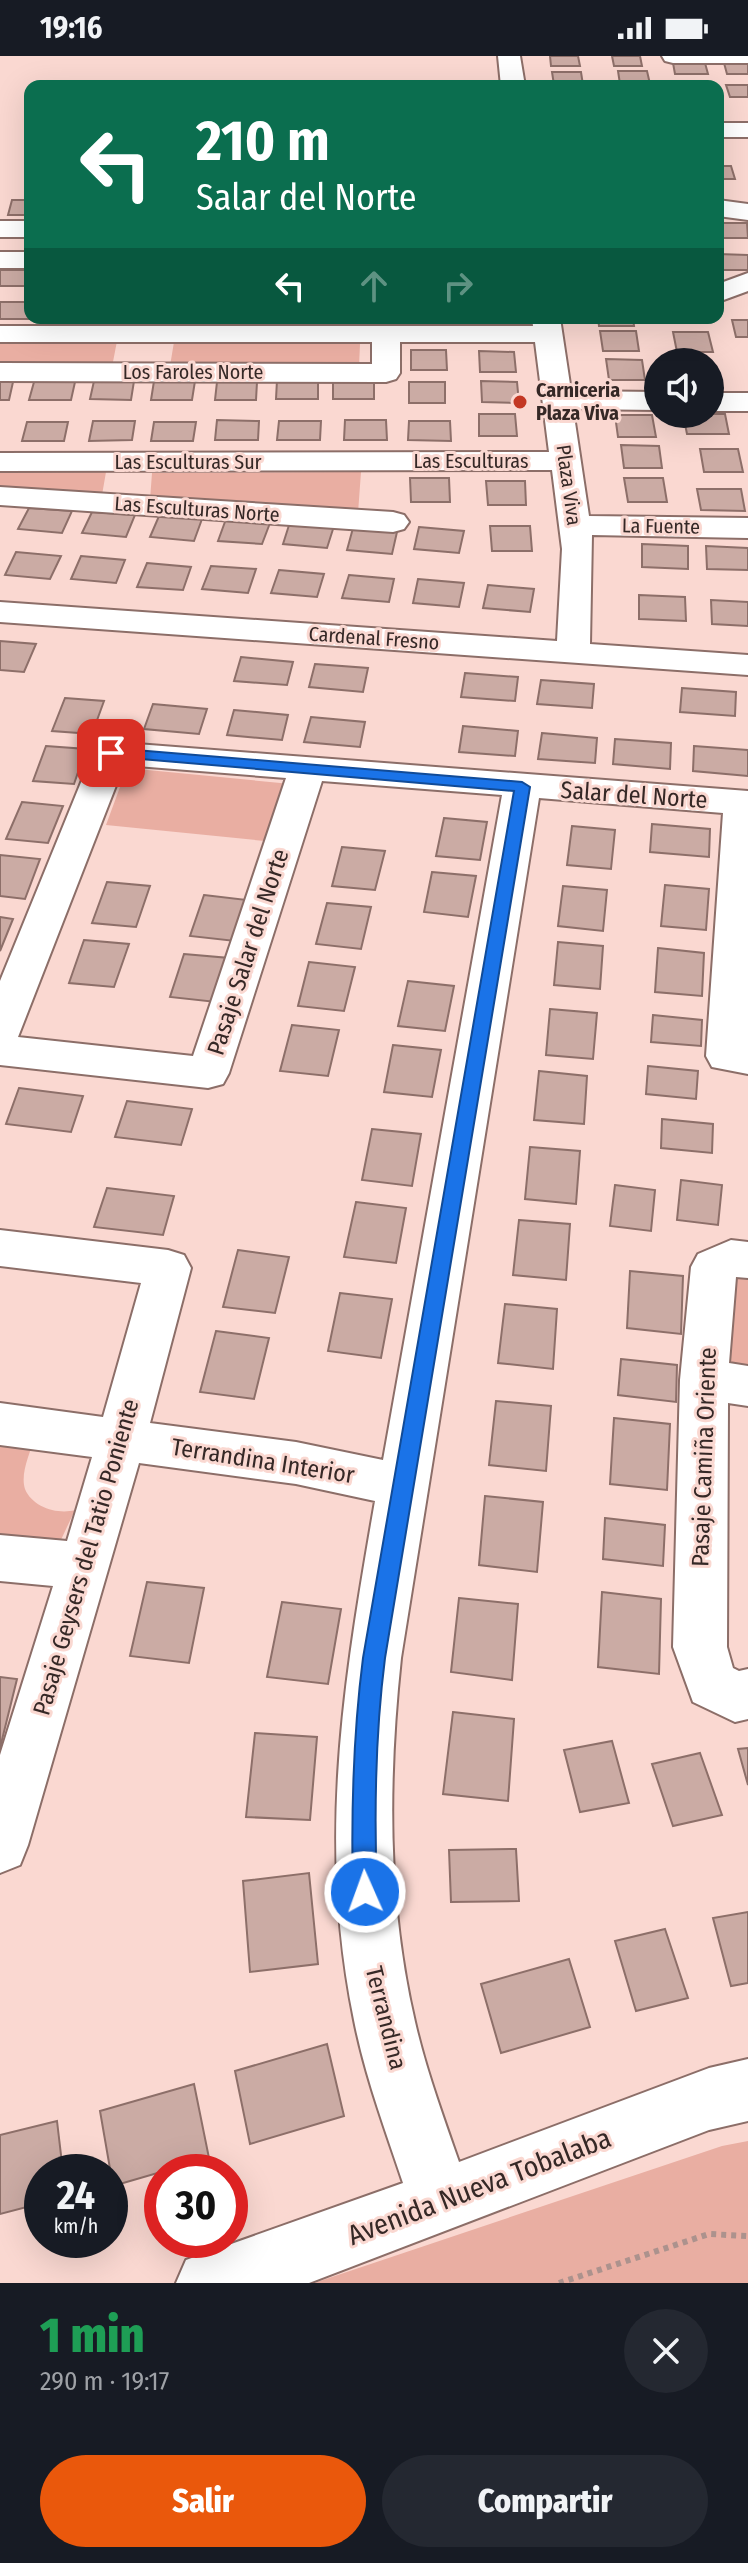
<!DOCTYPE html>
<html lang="es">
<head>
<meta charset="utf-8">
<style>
	:root { --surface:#171b24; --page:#242831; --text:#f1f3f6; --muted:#9ea1a6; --accent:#ea580c }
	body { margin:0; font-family:"Fira Sans Condensed",sans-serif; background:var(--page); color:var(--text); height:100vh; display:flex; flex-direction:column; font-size:30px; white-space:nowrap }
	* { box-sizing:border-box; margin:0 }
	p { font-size:26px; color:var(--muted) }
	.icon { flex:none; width:44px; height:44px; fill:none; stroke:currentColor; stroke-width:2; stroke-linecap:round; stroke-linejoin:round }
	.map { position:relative; height:2227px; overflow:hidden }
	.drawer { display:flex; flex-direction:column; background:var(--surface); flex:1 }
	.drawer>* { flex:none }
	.banner { position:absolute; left:24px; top:24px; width:700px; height:244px; border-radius:16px; box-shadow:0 8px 32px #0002; background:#0b6e4f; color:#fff; overflow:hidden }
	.fabs { position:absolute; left:644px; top:292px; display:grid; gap:16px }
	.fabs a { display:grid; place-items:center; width:80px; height:80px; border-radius:50%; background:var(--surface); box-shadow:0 8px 32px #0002; font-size:40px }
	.speed { position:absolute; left:24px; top:2098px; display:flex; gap:16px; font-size:40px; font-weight:700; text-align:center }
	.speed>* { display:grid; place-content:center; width:104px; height:104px; border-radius:50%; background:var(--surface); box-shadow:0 8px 32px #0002; line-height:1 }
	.speed small { font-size:20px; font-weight:400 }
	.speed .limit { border:12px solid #d22; background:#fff; color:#111 }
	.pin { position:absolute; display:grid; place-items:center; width:68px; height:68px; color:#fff; margin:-34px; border-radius:16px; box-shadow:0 4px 12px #0006 }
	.me { position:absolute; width:88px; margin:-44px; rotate:358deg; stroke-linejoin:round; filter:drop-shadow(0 0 6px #0008) }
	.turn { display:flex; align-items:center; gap:28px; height:168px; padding:0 40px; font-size:36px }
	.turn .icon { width:104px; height:104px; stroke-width:2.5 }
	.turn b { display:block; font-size:56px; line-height:68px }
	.lanes { display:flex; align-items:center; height:76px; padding:0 40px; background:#0003; justify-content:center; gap:40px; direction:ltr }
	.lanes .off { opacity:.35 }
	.round { display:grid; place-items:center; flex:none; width:84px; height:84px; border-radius:42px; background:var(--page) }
	.head { display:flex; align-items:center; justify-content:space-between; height:136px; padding:0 40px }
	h1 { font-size:48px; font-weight:800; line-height:60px; color:#1e9e55 }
	.action { display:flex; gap:16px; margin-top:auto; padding:16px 40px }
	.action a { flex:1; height:92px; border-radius:48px; background:var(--accent); color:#fff; font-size:32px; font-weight:800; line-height:92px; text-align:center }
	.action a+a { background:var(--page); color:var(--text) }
	.status { display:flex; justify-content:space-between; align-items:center; height:56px; padding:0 40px; background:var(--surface); direction:ltr }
	.status svg { height:22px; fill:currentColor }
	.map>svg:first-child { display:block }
</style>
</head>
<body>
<div class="status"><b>19:16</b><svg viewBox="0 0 49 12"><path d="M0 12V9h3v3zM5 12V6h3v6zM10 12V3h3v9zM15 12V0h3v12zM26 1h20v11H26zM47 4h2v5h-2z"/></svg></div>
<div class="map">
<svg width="748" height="2227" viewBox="0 0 748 2227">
	<rect width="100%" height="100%" fill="#fad8d1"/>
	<path fill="#e9aea2" d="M0 285H117L112 311H0Z
		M174 286 360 288 359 311 170 310Z
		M0 415 106 416 102 439 0 432Z
		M361 416 358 457 150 444 152 417Z
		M127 712 291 728 275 786 106 769Z
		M733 1208 748 1210V1315L727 1312Z
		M0 1377 35 1382C30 1396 20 1418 25 1433 32 1451 58 1459 75 1454L59 1488 0 1483Z
		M748 2085V2227H314L722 2090Z"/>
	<path fill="#cbaba4" stroke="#8d6f69" stroke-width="2" d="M550 0H578L580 10H551Z
		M612 0H640L642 10H614Z
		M673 7H705L708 18H675Z
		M724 7H748V18H727Z
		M618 15H647L650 28H620Z
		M552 16H581L583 29H554Z
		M726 29H748V41H730Z
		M718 110H731L735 123H718Z
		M12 144H30V159H8Z
		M718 167H747L748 182H718Z
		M718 198 748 199V214H721Z
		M0 214H30L28 230H0Z
		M0 246H30L29 263H0Z
		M598 262H633L634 270H599Z
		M732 264H748V281H736Z
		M600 275H636L639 295H603Z
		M673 276H708L713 296H677Z
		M411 294H446L447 314H411Z
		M479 295 514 296 516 316H480Z
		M606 303 642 304 645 324H609Z
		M277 324H318V343H276Z
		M94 325H134L131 344 90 343Z
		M154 325H195L192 344H151Z
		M333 325H374V343H333Z
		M481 325 517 326 519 347 482 346Z
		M0 326H13L9 344H0Z
		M34 326H75L71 344H29Z
		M217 326H257L256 344H215Z
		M409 326H445V347H409Z
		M479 358H515L517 380H479Z
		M683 358H725L729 378H687Z
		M615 359H652L656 381H618Z
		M217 364 259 365 258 384H215Z
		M345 364H386L387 384H344Z
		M93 365H135L132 384 89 385Z
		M279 365H321L320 384H277Z
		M409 365H450L451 385 408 384Z
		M27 366H68L64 385H22Z
		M154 366H196L193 385H151Z
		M621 389 659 390 662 412H624Z
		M700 393H738L743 416H704Z
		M410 422H449L450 446H411Z
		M624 422H663L667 446H628Z
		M486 425H525L526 449H488Z
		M697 433H741L745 455 701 454Z
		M29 452 72 455 62 477 18 473Z
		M92 456 135 459 126 481 82 477Z
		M159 460 202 463 194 485 150 481Z
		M226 463 270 467 262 488 218 485Z
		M290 466 334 470 327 492 283 488Z
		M490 470H530L532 495H492Z
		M419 471 464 475 459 497 414 493Z
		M353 472 397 476 392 498 347 494Z
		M642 488 688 490V513L642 511Z
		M706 490 748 492V514L707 513Z
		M16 496 61 500 50 523 5 519Z
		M81 500 125 504 116 527 71 523Z
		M147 507 191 511 183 534 137 531Z
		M211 510 256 513 248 537 202 533Z
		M279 514 324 518 317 541 271 537Z
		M349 519 394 523 389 546 342 542Z
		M418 523 464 527 459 551 413 547Z
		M488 529 534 533 530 556 483 552Z
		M639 539 685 541 686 565 639 563Z
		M711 544 748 546V570L712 568Z
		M0 585 36 588 24 616 0 614Z
		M241 601 293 606 287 629 234 625Z
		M315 608 368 612 363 636 309 631Z
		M465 617 518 621 515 645 461 641Z
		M541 624 594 628 592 652 537 648Z
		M682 632 736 636 735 660 680 656Z
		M65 642 104 645 92 678 52 675Z
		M153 648 207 653 199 678 144 673Z
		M234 654 288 659 282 684 227 679Z
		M311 661 365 666 360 691 304 686Z
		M463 670 518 675 515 700 459 696Z
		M542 677 597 682 595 707 538 703Z
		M615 683 671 687 670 713 613 708Z
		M46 690 86 693 74 728 33 725Z
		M694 690 748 694V720L693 715Z
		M22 746 63 750 48 787 6 783Z
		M444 762 487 766 480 804 436 800Z
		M652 768 710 773 709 801 650 796Z
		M572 770 615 774 611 813 567 809Z
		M342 791 385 795 375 834 332 830Z
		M0 799 40 803 25 843 0 840Z
		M432 816 476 820 468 861 424 856Z
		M107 826 150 830 136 871 92 867Z
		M665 829 709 833 706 874 661 870Z
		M563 830 607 834 603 875 558 870Z
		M204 839 247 844 235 885 190 880Z
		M327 847 371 851 361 893 316 888Z
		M0 861 13 863 0 895Z
		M84 884 129 888 114 931 69 927Z
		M558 886 603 890 600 933 554 929Z
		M658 892 704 897 702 940 655 936Z
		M184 898 229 902 216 946 170 941Z
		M309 906 355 911 344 955 298 950Z
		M408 925 454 930 445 975 398 970Z
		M550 953 597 957 593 1003 546 999Z
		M653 959 702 964 701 990 651 986Z
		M292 969 339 974 328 1020 280 1015Z
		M393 989 441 994 432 1041 384 1036Z
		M648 1010 698 1015 696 1043 646 1038Z
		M539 1015 587 1020 584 1068 534 1064Z
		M19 1032 83 1040 71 1076 6 1068Z
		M127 1045 192 1053 181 1089 115 1081Z
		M662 1063 713 1068 712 1097 661 1092Z
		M372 1073 421 1078 412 1130 362 1124Z
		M530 1091 580 1095 576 1148 525 1143Z
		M681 1124 722 1129 718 1169 677 1164Z
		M615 1129 655 1134 651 1175 610 1170Z
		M107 1132 174 1140 163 1179 94 1171Z
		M356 1146 406 1152 396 1207 344 1201Z
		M519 1164 570 1168 566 1224 513 1219Z
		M238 1194 289 1201 275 1257 223 1251Z
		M630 1215 683 1220 681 1278 627 1272Z
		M340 1237 392 1243 381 1302 328 1295Z
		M505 1248 557 1253 553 1313 498 1307Z
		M216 1275 269 1282 254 1343 200 1336Z
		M621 1303 677 1309 676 1346 618 1339Z
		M496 1345 551 1350 546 1415 489 1409Z
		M614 1362 670 1368 667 1434 610 1428Z
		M485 1440 543 1446 537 1516 479 1509Z
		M605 1462 665 1469 663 1510 603 1503Z
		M147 1526 204 1532 189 1607 130 1600Z
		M602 1536 661 1543 659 1618 598 1611Z
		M459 1542 518 1548 512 1624 451 1616Z
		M282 1546 341 1553 328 1628 267 1621Z
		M0 1621 17 1623 0 1692Z
		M453 1656 514 1663 508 1745 443 1738Z
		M255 1677 317 1681 310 1764 246 1761Z
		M612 1685 629 1747 580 1756 564 1694Z
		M748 1692V1729L738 1693Z
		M700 1697 722 1759 673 1770 652 1708Z
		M516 1793 519 1845 451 1846 449 1794Z
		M309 1817 318 1908 250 1916 243 1825Z
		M748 1856V1927L731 1930 713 1862Z
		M665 1873 688 1942 636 1955 615 1885Z
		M569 1903 590 1971 501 1997 481 1928Z
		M327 1988 344 2060 250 2088 235 2015Z
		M194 2028 209 2102 113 2130 100 2055Z
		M57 2065 63 2116H42V2147L0 2158V2079Z"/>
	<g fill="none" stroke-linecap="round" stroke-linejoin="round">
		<defs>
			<path id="minor" d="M498 0H520L525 30H501Z
				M662 0H748V7H673L665 5Z
				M718 67H748V81H718Z
				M718 144 748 148V164L718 160Z
				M0 165H30V181H0Z
				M0 196H30V212H0Z
				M748 217V235L718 246V228Z
				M532 262H560L571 335 658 336V354L573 353 589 460 748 462V482L592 479 590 588 748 599V619L0 566V546L557 585 562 493 552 414 0 415V397L549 396 535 286H400V317L396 323 386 326 0 325V307L372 308V286H0V270H533Z
				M710 337H748V355H710Z
				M0 431 393 456 404 459 409 466 404 473 393 476 0 449Z
				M111 686 748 735V1018L712 1011 706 1000 723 757 539 742 401 1602C388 1724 387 1846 415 1966 426 2014 443 2060 459 2106L709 2012 748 2003V2065L709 2074 309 2227H176L186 2204 403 2127C385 2073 365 2020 354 1964 317 1784 344 1623 375 1445L296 1428 139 1407 28 1789 20 1809 0 1817V1699L53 1530 0 1525V1479L67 1485 92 1401 0 1389V1347L103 1361 141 1227 0 1210V1174L168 1194 184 1199 191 1212 150 1367 296 1386 383 1404 502 739 322 725 229 1017 223 1028 208 1032 0 1009V925L93 697 98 689ZM124 709 286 722 193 1000 18 981Z
				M731 1184 748 1186V1222L736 1221 729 1307 748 1310V1350L728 1347 727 1591 733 1612 739 1615 748 1613V1663L735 1666 693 1646 673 1591 680 1324 691 1211 698 1198Z"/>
		</defs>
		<use href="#minor" stroke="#8c6e68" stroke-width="4"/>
		<path stroke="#ac928d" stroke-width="6" stroke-dasharray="5 5" stroke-linecap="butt" d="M559 2227 709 2178 748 2180"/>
		<use href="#minor" fill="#fff" fill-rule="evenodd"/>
	</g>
	<path fill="#1a73e8" stroke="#114b97" stroke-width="2" d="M111 692 522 726 530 731 385 1602C375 1680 374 1757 377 1836L373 1844 365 1848 356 1844 353 1836C351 1757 353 1680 363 1602L514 735 106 700 104 697Z"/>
	<circle fill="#c33723" stroke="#fad8d1" stroke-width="3" cx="520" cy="346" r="8"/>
	<g text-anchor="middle" stroke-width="6" stroke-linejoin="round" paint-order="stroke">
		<g font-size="20" fill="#352826" stroke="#fad8d1">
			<text x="193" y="323">Los Faroles Norte</text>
			<text x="471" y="412">Las Esculturas</text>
			<text x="188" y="413">Las Esculturas Sur</text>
			<text transform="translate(569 429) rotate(82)" y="7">Plaza Viva</text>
			<text transform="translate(197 453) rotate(4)" y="7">Las Esculturas Norte</text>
			<text transform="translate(661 470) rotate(1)" y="7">La Fuente</text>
			<text transform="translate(374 582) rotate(4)" y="7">Cardenal Fresno</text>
		</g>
		<g font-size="20" font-weight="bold" fill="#352826" stroke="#fad8d1" text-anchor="start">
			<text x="536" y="341">Carniceria<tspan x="536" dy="23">Plaza Viva</tspan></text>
		</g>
		<g font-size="24" fill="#352826" stroke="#fad8d1">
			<text transform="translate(634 739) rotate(4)" y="8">Salar del Norte</text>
			<text transform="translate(248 896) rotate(-72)" y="8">Pasaje Salar del Norte</text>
			<text transform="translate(704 1401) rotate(-88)" y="8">Pasaje Camiña Oriente</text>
			<text transform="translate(263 1405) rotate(9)" y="8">Terrandina Interior</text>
			<text transform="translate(86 1501) rotate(-74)" y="8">Pasaje Geysers del Tatio Poniente</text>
			<text transform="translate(386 1962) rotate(76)" y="8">Terrandina</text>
		</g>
		<g font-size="28" fill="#352826" stroke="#fad8d1">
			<text transform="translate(479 2130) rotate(-21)" y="10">Avenida Nueva Tobalaba</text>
		</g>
	</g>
</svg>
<div class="fabs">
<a><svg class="icon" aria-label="sound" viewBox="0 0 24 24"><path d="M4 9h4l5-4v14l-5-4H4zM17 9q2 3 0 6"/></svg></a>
</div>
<div class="speed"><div>24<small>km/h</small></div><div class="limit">30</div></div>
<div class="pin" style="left:111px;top:697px;background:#d93025"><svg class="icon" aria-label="arrive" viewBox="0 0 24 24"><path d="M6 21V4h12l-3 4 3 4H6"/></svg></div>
<svg class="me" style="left:365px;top:1836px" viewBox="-20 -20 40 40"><circle r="17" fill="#1a73e8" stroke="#fff" stroke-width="3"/><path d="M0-11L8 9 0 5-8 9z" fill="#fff"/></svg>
<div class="banner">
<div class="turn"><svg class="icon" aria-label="left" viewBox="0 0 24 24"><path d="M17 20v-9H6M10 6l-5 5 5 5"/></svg><div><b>210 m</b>Salar del Norte</div></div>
<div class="lanes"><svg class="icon" aria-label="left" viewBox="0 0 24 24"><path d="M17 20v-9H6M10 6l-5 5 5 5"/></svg><svg class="icon off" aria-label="ahead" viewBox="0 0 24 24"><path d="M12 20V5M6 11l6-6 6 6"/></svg><svg class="icon off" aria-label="right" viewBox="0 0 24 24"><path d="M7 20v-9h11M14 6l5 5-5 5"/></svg></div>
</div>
</div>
<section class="drawer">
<div class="head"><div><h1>1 min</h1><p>290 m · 19:17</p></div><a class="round"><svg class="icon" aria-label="close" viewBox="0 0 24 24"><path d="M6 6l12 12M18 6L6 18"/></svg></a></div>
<div class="action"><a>Salir</a><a>Compartir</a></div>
</section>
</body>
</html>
